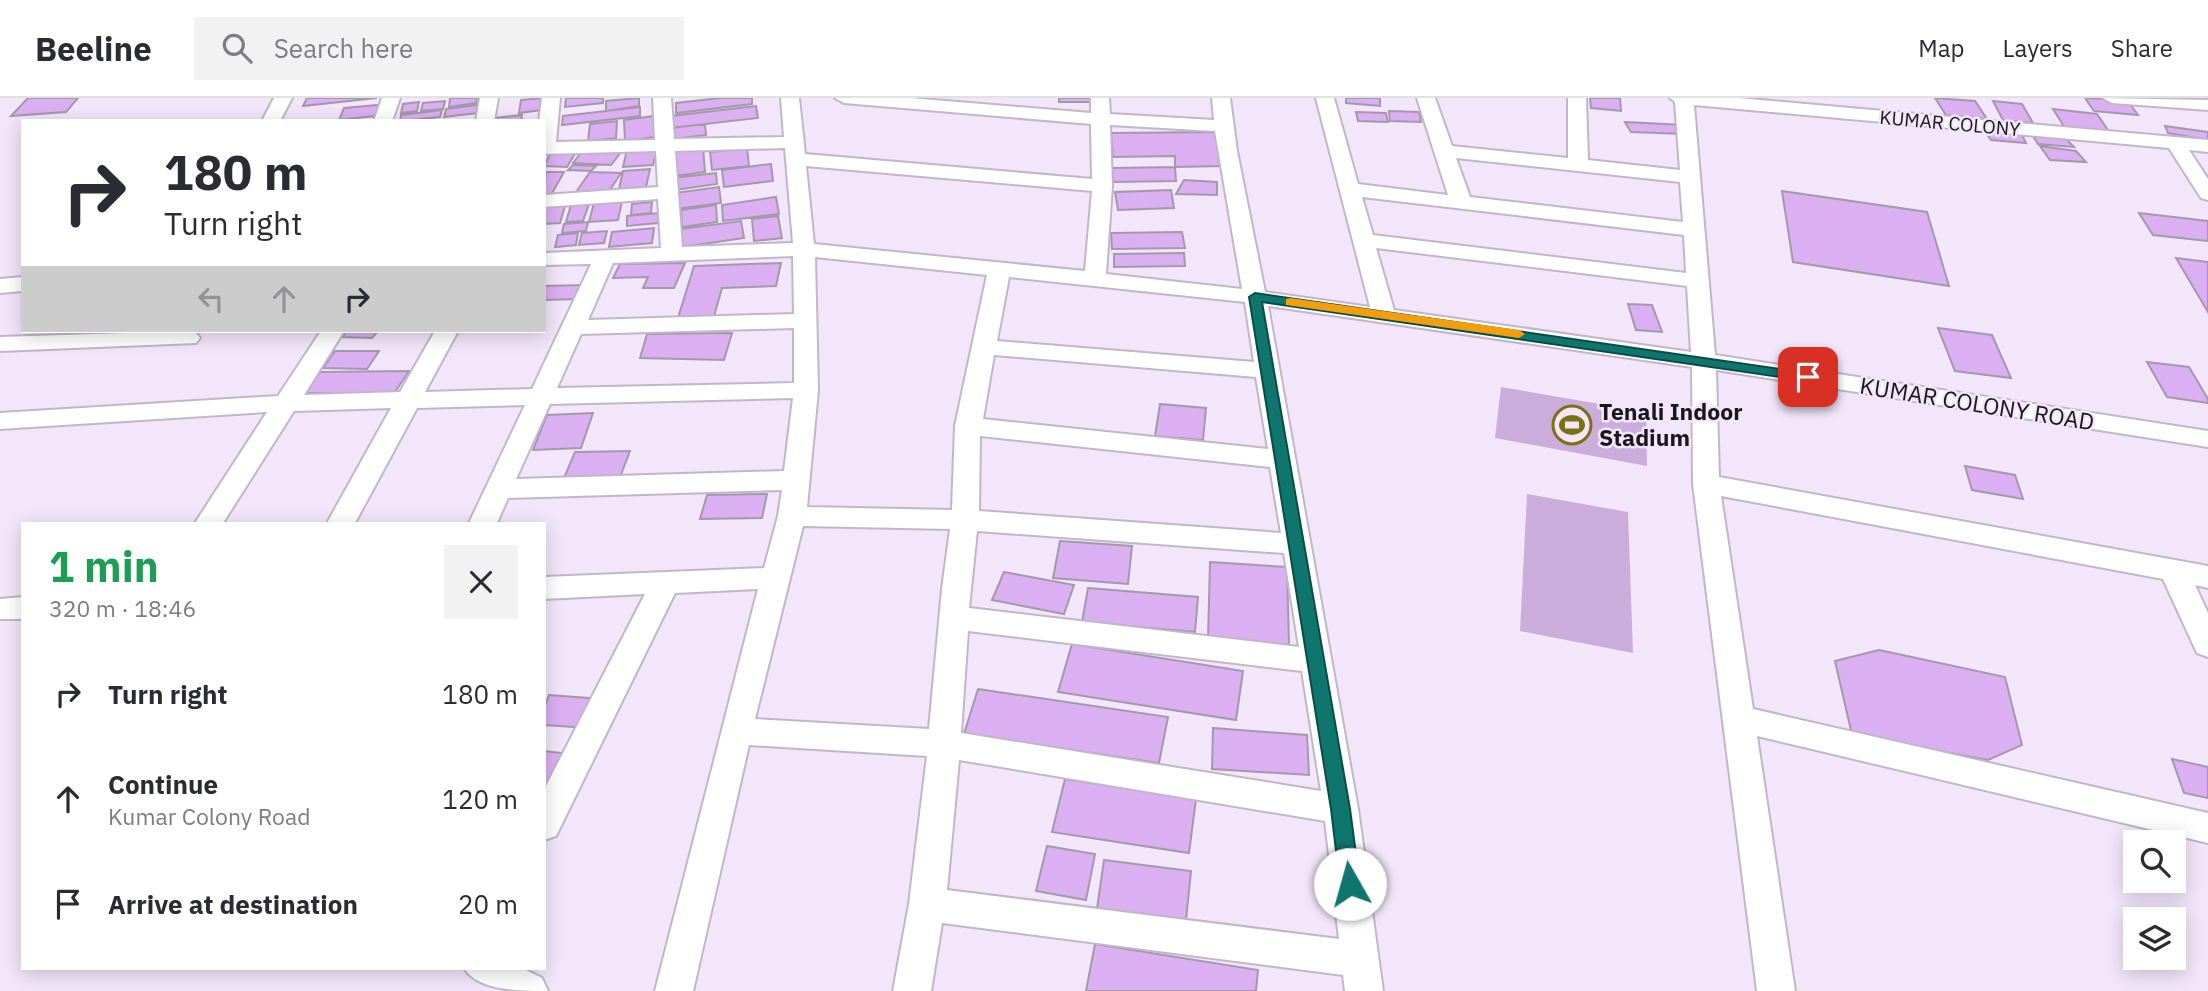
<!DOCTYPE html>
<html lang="en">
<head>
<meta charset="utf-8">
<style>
	:root { --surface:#fff; --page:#f2f2f3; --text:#2b2b33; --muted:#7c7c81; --line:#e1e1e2 }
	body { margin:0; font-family:"IBM Plex Sans",sans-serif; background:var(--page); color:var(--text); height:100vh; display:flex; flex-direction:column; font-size:26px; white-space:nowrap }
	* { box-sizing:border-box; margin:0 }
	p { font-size:23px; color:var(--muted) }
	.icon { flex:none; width:38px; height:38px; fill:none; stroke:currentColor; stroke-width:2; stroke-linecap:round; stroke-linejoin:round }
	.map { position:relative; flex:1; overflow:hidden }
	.details { position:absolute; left:21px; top:424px; width:525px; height:448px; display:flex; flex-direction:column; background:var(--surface); border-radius:0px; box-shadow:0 4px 18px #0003 }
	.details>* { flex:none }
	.top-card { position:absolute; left:21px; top:21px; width:525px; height:214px; border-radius:0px; box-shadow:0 4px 18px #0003; background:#fff; color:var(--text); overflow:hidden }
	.buttons { position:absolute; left:2123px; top:732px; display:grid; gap:14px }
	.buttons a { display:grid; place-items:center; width:63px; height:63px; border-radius:0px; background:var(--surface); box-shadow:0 4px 18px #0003; font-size:35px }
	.pin { position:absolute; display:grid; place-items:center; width:60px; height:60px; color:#fff; margin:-30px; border-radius:14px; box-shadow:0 4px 10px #0006 }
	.me { position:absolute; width:77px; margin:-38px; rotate:353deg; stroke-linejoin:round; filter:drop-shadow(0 0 5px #0008) }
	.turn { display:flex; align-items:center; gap:24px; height:147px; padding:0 28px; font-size:32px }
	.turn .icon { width:91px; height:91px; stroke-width:2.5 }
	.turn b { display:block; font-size:49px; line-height:60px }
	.lanes { display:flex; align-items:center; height:66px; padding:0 28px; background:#0003; justify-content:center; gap:35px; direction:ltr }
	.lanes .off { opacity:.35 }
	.round { display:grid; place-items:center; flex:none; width:74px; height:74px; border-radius:0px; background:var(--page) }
	.head { display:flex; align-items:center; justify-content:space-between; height:119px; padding:0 28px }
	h1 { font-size:42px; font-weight:700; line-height:52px; color:#1e9e55 }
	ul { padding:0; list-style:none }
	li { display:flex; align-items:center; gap:21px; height:105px; padding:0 28px }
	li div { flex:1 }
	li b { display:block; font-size:26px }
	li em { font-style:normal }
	header { display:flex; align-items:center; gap:42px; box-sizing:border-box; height:98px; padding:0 35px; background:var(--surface); border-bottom:2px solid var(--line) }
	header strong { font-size:33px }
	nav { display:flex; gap:38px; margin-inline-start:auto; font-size:24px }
	.search { width:490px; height:63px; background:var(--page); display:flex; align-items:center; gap:18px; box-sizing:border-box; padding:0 24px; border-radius:0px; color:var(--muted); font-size:26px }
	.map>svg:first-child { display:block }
</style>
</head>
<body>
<header>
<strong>Beeline</strong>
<div class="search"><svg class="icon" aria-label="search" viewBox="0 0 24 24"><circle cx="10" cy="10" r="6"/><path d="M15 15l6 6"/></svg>Search here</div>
<nav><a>Map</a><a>Layers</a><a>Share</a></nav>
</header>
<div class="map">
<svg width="2208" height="893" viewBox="0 0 2208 893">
	<rect width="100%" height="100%" fill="#f3e6fa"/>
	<path fill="#cbaddb" d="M1501 289 1646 314 1647 368 1495 340Z
		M1527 396 1628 414 1633 555 1520 533Z"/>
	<path fill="#dbb0f3" stroke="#a498ab" stroke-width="2" d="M28 0H78L66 14 11 18Z
		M307 0H377L303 8Z
		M450 0H477L476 5 449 9Z
		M543 0 541 12 519 15 521 2Z
		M566 0H603V5L565 9Z
		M639 0V8L606 13V3Z
		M720 0H752V6L676 15V5Z
		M1059 0H1093V4H1059Z
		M1346 0H1380V8L1346 5Z
		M1590 0H1620L1621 13 1591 10Z
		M1935 0 1975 3 1987 21 1946 17Z
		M2085 0 2127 2 2138 17 2094 13Z
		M445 3 443 11 421 13 423 5Z
		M1993 3 2022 6 2033 25 2003 22Z
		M419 4 417 13 401 15 403 6Z
		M379 7 375 18 339 22 344 10Z
		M478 7 477 15 444 19 446 11Z
		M756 8 758 20 671 30V18Z
		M640 9V18L562 27 563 18Z
		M2053 11 2097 16 2110 35 2065 30Z
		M442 12 440 19 400 23 401 17Z
		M1389 13 1419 14 1421 24 1390 23Z
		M1356 14 1386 15 1388 24 1358 23Z
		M522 17 521 23H494V20Z
		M654 18 655 39 625 43 624 22Z
		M617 23 616 40 588 43 590 26Z
		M1625 24 1684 27V36L1631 34Z
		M705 26 706 37 672 41 671 30Z
		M2165 28 2208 34V42L2168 35Z
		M1982 29 2020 33 2026 45 1991 42Z
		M1216 34 1223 68 1175 69V58L1113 59 1111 35Z
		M2031 35 2065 40 2074 49 2038 46Z
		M2040 48 2076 53 2086 64 2050 62Z
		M703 49 705 74 674 78 672 53Z
		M657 50 653 67 623 69 627 52Z
		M747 50 749 68 712 72 710 54Z
		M584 51 622 53 611 67 573 65Z
		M551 54H576L567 69 544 68Z
		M771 66 773 83 724 89 722 72Z
		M573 67 596 68 591 73 568 72Z
		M1175 69 1176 83 1113 84 1112 70Z
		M650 71 646 89 619 91 623 73Z
		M546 74H564L551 97H544Z
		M590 74 621 75 608 95 576 94Z
		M716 75 717 86 674 92 673 80Z
		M1184 82 1217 84V97L1176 96Z
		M719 89 721 105 675 111 674 95Z
		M1171 92 1174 110 1118 112 1115 94Z
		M1782 93 1927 114 1949 188 1793 164Z
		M776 99 779 116 723 123 722 107Z
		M622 103 618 122 589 124 594 105Z
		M652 104 651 115 631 117 632 106Z
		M589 106 583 123 566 124 571 107Z
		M716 107 717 124 682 129 681 112Z
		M565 108 560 125 544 126V109Z
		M659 115 658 125 627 128V118Z
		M2139 115 2208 123V143L2153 137Z
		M778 118 782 140 754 143 752 121Z
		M741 123 744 140 682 149 681 131Z
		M588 124 586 133 562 135 564 126Z
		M654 130 652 145 609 149 612 134Z
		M607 133 604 145 579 147 582 135Z
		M1182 134 1185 150 1112 151 1111 135Z
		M578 135 576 147 555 149 558 137Z
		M1184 155 1185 168 1114 169V156Z
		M2176 160 2208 164V214Z
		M685 165 674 190H643L648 179 613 180 620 166Z
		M781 165 776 188 722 190 714 218 678 220 694 168Z
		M585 187 579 201 544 202V188Z
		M1628 206 1652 207 1662 234 1636 232Z
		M1938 230 1992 237 2011 280 1955 273Z
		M347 233H378L372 240 342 239Z
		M732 235 724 262 640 260 647 236Z
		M335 253H379L367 271 323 270Z
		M2147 264 2189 269 2208 301V305L2167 299Z
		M409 273 391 300 325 301 330 295H300L315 274Z
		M1160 306 1206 310 1203 342 1155 338Z
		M593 315 581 350 533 352 547 317Z
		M630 353 620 379 564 380 575 354Z
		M1965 368 2015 377 2023 401 1972 392Z
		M767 396 762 420 700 421 707 397Z
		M1060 443 1132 448 1128 486 1053 480Z
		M1210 464 1287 469 1289 547 1208 541Z
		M1004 474 1074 487 1064 516 992 502Z
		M1088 490 1198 499 1195 534 1082 524Z
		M1072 546 1243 573 1236 622 1058 594Z
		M1879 552 2005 579 2022 647 1988 662 1852 637 1835 563Z
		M978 591 1168 619 1159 665 964 636Z
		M549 597 601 601 589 630 544 627V610Z
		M1213 630 1307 637 1309 677 1212 671Z
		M544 653 571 656 544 699Z
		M2172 661 2208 669V700L2184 695Z
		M1065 681 1196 701 1189 755 1052 734Z
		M1047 748 1095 756 1086 802 1036 793Z
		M1104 762 1191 773 1186 822 1097 811Z
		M1095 846 1258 872 1256 893H1086Z"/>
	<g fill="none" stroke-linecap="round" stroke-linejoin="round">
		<defs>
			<path id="minor" d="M274 0H292L280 23H262Z
				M382 0H400L392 23H374Z
				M480 0H498L494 23H476Z
				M542 0H560L556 44 655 42 653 0H671L674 41 784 39 781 0H799L805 56 1092 81 1091 26 844 5 835 0H910L1091 15V0H1109L1110 16 1214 22 1212 0H1230L1237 53 1265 194 1370 209 1316 0H1334L1358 86 1448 97 1417 0H1435L1452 48 1568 60V0H1586L1588 62 1680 72 1675 4 1670 0H1739L2208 42V54L2189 52 2208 81V102L2201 100 2169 50 1694 7 1715 257 2208 333V349L1716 272 1719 379 2208 468V490L2195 487 2208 515V559L2197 555 2163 481 1721 398 1753 611 2208 715V745L1757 638 1795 893H1757L1693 386 1692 269 1268 208 1358 711 1383 893H1345L1343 877 942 825 931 893H893L909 806 927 658 749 647 693 893H655L758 491 675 495 556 738 544 742V692L645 496 544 501V479L764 470 778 418 782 392 508 400 497 425H469L525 307 417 310 355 425H327L391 310 294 313 223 425H195L267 314 0 331V315L278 298 321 233H344L304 297 400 294 435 233H458L425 294 532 291 591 166 544 167V155L661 150 658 101 544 109V97L658 89 656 53 544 56V23H539ZM1110 27 1215 33 1242 191 1106 176 1112 88ZM785 50 793 145 682 149 675 53ZM1456 60 1680 84 1683 124 1470 99ZM806 68 1092 93 1085 173 814 146ZM1362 99 1684 137 1686 175 1373 137ZM1376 150 1687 188 1691 254 1394 212ZM793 158 794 216 588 222 613 165ZM815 159 987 177 955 328 952 412 807 409 818 292ZM1009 179 1245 204 1254 264 997 243ZM794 230V285L557 290 581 236ZM994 257 1256 279 1268 351 983 321ZM793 300 784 373 516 381 550 306ZM980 338 1270 369 1281 435 979 413ZM803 428 950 431 942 491 929 631 755 621ZM977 433 1284 455 1299 549 969 510ZM968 533 1302 573 1321 693 961 635ZM959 662 1325 723 1339 841 947 792Z
				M2103 0 2208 2V12L2112 5Z
				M23 179V193L0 195V181Z
				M188 233 196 235 200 240 196 245 0 253V239Z
				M23 499V521H0V501Z
				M464 870H522L542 880 548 893C519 893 478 893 464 870Z"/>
		</defs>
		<use href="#minor" stroke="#c2b6c9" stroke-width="4"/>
		<use href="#minor" fill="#fff" fill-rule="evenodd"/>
	</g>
	<path fill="#0f766e" stroke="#0a4d48" stroke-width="2" d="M1255 195 1808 275 1814 279 1808 283 1262 204 1350 711 1360 786 1357 793 1350 795 1343 793 1340 786 1331 711 1249 199Z"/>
	<path fill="#f59e0b" d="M1290 200 1519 232 1525 236 1519 240 1286 207V201Z"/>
	<defs>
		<symbol id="stadium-ring" viewBox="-11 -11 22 22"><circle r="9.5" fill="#f3e6fa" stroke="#7b7112" stroke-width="1.5"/><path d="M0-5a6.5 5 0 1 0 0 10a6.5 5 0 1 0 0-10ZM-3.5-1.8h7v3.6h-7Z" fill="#7b7112"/></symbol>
	</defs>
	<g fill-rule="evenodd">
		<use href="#stadium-ring" x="1550" y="305" width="44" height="44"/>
	</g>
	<g text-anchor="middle" stroke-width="5" stroke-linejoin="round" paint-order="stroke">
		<g font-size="19" fill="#1a161c" stroke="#f3e6fa">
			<text transform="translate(1950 25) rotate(5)" y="7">KUMAR COLONY</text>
		</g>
		<g font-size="23" fill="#1a161c" stroke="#f3e6fa">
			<text transform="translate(1977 306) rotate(9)" y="8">KUMAR COLONY ROAD</text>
		</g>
		<g font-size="23" font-weight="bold" fill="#1a161c" stroke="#f3e6fa" text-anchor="start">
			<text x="1599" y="322">Tenali Indoor<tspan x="1599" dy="26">Stadium</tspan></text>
		</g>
	</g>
</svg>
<div class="buttons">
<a><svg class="icon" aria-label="search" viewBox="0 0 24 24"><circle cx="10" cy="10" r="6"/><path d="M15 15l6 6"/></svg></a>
<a><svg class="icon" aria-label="layers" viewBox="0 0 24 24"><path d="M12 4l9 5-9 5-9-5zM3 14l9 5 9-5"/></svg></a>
</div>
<div class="pin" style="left:1808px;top:279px;background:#d93025"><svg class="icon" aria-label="arrive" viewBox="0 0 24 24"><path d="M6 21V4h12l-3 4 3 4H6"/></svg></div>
<svg class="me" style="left:1350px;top:786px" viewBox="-20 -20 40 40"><circle r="19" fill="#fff"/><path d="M0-13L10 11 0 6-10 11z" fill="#0f766e"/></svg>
<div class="top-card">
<div class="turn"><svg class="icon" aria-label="right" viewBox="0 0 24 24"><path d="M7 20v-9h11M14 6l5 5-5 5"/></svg><div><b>180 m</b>Turn right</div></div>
<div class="lanes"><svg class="icon off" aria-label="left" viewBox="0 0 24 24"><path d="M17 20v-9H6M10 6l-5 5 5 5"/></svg><svg class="icon off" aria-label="ahead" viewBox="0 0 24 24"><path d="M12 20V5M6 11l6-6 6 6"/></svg><svg class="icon" aria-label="right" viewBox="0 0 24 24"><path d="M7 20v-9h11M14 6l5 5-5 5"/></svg></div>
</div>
<section class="details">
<div class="head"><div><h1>1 min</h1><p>320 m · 18:46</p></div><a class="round"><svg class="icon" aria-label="close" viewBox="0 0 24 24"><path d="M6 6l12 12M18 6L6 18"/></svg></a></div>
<ul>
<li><svg class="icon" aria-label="right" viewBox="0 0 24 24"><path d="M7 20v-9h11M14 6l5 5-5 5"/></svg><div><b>Turn right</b></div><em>180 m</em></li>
<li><svg class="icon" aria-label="ahead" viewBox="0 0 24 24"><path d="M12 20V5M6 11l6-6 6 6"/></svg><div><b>Continue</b><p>Kumar Colony Road</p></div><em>120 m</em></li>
<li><svg class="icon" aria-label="arrive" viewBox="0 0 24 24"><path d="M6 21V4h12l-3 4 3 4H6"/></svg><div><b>Arrive at destination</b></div><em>20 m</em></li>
</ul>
</section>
</div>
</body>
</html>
